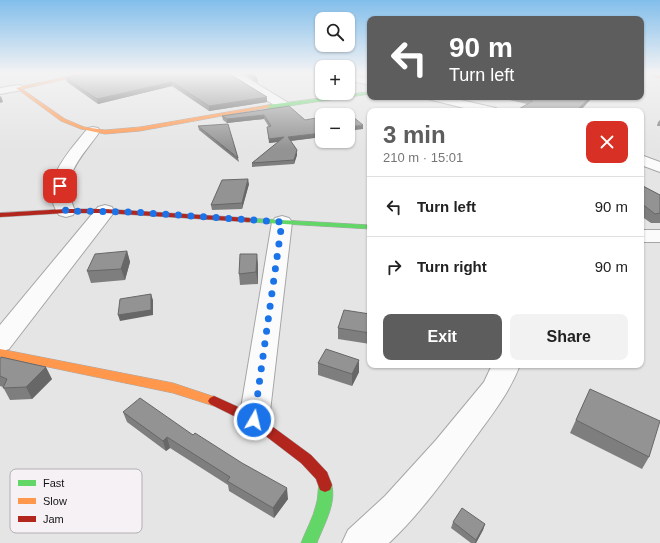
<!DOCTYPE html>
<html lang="en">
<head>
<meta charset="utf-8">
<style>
	:root { --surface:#fff; --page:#f2f2f2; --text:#222; --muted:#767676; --line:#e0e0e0; --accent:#5e5d5e }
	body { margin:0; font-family:Helvetica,sans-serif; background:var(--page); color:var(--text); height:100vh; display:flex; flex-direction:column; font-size:15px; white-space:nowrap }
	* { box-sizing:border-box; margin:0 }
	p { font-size:13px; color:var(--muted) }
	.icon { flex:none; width:22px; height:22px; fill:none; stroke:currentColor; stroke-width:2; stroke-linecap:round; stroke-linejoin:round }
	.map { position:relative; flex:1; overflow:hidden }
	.drawer { position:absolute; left:367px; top:108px; width:277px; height:260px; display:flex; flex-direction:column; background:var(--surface); border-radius:8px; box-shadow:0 1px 3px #0004 }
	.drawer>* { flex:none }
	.banner { position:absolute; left:367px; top:16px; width:277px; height:84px; border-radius:8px; box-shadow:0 1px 3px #0004; background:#5e5d5e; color:#fff; overflow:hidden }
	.controls { position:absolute; left:315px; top:12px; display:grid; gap:8px }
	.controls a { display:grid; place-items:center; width:40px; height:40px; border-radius:8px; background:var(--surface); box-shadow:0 1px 3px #0004; font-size:20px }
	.pin { position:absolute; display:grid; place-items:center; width:34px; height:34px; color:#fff; margin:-17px; border-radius:8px; box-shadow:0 2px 6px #0006 }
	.me { position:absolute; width:44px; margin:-22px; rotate:8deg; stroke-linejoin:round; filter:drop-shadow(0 0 3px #0008) }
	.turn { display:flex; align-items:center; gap:14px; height:84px; padding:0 16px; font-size:18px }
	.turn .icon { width:52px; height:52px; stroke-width:2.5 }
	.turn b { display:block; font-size:28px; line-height:34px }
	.round { display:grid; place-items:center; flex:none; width:42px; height:42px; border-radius:8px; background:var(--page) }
	.headline { display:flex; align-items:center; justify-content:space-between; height:68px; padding:0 16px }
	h1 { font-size:24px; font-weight:700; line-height:30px; color:var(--accent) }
	.primary-button { display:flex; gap:8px; margin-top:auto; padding:8px 16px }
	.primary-button a { flex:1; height:46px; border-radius:8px; background:var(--accent); color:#fff; font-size:16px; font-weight:700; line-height:46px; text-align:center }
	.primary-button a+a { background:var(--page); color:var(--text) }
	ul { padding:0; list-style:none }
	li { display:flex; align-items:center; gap:12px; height:60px; padding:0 16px; border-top:1px solid var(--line) }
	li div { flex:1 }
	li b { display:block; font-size:15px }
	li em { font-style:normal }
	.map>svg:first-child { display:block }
</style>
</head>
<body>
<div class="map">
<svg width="660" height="543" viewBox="0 0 660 543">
	<rect width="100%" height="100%" fill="#e6e5e6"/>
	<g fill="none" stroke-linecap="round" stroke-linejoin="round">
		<defs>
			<path id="street" d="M223 73H238L244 76 287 102 289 105 287 108H279Z
				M348 74 370 79V85L348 80Z
				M18 85 22 86 24 88 22 90 0 94V88Z
				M426 97H447L496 108 498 111H476L428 99Z
				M93 127 98 128 100 131C81 159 59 174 75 211L73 215 66 217 59 215C37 183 69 152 88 128Z
				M641 155 660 162V172L641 165Z
				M105 205 112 207 114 211 112 215 9 349 0 352V325L98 207Z
				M282 216 289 218 292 222 269 420 265 429 254 433 243 429 239 420 272 222 275 218Z
				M641 230H660V242H641Z
				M492 365H520C509 394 490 417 472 442 446 477 421 513 389 543H342L348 530 385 496 436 440 484 382Z"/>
			<path id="fast" d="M370 92V94L268 109 265 107 268 105Z
				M246 218 370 225V229L249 222H246L245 220Z
				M325 478 330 480C339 500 324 524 317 543H301C306 530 313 518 316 505 319 497 317 488 320 480Z"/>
			<path id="slow" d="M83 73H93L22 89 65 119 84 127 105 130 140 127 268 105 271 107 140 131 105 134 81 129 61 121 16 88Z
				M645 73 660 76V78L646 74Z
				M0 349 173 383 218 398 220 401 218 404 214 406 173 393 0 357Z"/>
			<path id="jam" d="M66 209H105L249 218 253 220 249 222 105 213H66L0 217V213Z
				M214 396 258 416 311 455 327 472 332 485 330 490 325 492 320 490 316 479 301 463 250 424 210 404 208 401 210 398Z"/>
		</defs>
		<use href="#street" stroke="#a7a6a7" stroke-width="2"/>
		<use href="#fast" stroke="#a7a6a7" stroke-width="1"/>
		<use href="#slow" stroke="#a7a6a7" stroke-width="1"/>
		<use href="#jam" stroke="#a7a6a7" stroke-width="1"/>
		<use href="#street" fill="#fbfbfb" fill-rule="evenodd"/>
		<use href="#fast" fill="#63d668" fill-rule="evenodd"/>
		<use href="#slow" fill="#ff974d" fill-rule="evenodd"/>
		<use href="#jam" fill="#b3261e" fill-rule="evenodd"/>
	</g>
	<path fill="#7f7e7e" d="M228 73 267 97V102L209 111 172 86 98 104 67 82 66 78Z
		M242 73H252L257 78 258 83Z
		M495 97H591L590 100 580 111H517V110L527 104Z
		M289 106 305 120 322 117V137L291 141 297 155 294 164 252 167V163L278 142 269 143 267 127H269L264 119 227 123 223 120 222 116Z
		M660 120V126H657L658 122Z
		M198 126 238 158 239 162 199 130Z
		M249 184 242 209 212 210 211 205Z
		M641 185 660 195V223H651L641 216Z
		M127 251 130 262 125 280 91 283 87 271Z
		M258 264V284L240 285 239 274Z
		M370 314V344L338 339V328Z
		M0 359 52 379 32 399 10 400 3 387 0 386Z
		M359 360V372L352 386 318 375V363Z
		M590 389 649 457 642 469 570 433Z
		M123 412 193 435 288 499 274 518 229 491 228 485 170 448 166 451 127 422Z
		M453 522 485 524 483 530 476 543H471L451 528Z"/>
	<path fill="#686767" d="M172 82V86L98 104 97 99Z
		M1 96 3 102 0 103V97Z
		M267 97V102L209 111V106Z
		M590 97H591L590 100 580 111H576Z
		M264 115V119L227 123V119Z
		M363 125V129L348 131V127Z
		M322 133V137L289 141 288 137Z
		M284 137V141L269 143V139Z
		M297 150V155L294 164V160Z
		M248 179 249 184 242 209V203Z
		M127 251 130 262 125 280 121 269Z
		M257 254 258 264V284L256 272Z
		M151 294 153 300V315L120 321 118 315Z
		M359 360V372L352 386V374Z
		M46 367 52 379 32 399 26 387Z
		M167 437 170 448 166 451 163 441Z
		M287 488 288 499 274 518 273 508Z
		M485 524 483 530 476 543H475L476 540Z"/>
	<path fill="#949393" stroke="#686767" d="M90 73H228L267 97 209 106 172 82 97 99 66 78Z
		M249 73H252L257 78Z
		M516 97H590L576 111H521L517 110 533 101Z
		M289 106 305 120 322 117V133L288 137 297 150 294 160 252 163 284 137 269 139 267 127 271 126 264 115 227 119 222 116Z
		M347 112 363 125 348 127V115H332Z
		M228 124 238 158 198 126Z
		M248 179 242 203 211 205 222 180Z
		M641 185 660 195V213L655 214 641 203Z
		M127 251 121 269 87 271 95 254Z
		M240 254H257L256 272 239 274Z
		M151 294V310L118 315 120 299Z
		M344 310 370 314V333L338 328Z
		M326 349 359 360 352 374 318 363Z
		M1 357 46 367 26 387 3 388 7 379 0 376V359Z
		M590 389 660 421 649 457 576 420Z
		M140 398 193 435 195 433 242 463 287 488 273 508 227 481 230 477 167 437 163 441 123 412Z
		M462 508 485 524 476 540 453 522Z"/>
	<linearGradient id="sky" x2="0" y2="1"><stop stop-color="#82beeb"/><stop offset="0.49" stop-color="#f4f3f4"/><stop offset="1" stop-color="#f4f3f4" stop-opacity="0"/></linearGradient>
	<rect width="660" height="149" fill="url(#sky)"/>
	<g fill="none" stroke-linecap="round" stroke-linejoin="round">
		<path stroke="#1a73e8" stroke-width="7" stroke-dasharray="0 12.6" d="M60 186 61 200 66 211 132 212 282 222 254 420"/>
	</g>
	<rect x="10" y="469" width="132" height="64" rx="6" fill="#f5f1f5" stroke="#b2afb2" stroke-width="1"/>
	<rect x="18" y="480" width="18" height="6" fill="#63d668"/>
	<rect x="18" y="498" width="18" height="6" fill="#ff974d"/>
	<rect x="18" y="516" width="18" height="6" fill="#b3261e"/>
	<g font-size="11" fill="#151415">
		<text x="43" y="487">Fast</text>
		<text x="43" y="505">Slow</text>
		<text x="43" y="523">Jam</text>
	</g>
</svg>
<div class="controls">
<a><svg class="icon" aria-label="search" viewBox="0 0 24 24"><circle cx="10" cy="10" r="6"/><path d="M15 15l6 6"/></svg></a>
<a>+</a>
<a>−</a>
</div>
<div class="pin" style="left:60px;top:186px;background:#d93025"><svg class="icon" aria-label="arrive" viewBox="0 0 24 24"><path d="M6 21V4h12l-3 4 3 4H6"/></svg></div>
<svg class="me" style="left:254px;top:420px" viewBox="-20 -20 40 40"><circle r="17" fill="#1a73e8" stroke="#fff" stroke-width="3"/><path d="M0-11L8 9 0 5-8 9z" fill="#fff"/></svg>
<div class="banner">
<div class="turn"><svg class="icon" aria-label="left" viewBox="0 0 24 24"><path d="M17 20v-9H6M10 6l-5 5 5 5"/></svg><div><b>90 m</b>Turn left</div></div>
</div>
<section class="drawer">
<div class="headline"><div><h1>3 min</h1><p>210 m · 15:01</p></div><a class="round" style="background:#d93025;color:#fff"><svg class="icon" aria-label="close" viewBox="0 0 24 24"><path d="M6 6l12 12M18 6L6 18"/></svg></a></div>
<ul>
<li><svg class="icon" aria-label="left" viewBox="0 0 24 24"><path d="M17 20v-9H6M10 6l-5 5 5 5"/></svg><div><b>Turn left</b></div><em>90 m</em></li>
<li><svg class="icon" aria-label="right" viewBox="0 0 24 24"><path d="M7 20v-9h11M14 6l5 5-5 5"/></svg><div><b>Turn right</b></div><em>90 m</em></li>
</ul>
<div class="primary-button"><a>Exit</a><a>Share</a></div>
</section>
</div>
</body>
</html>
